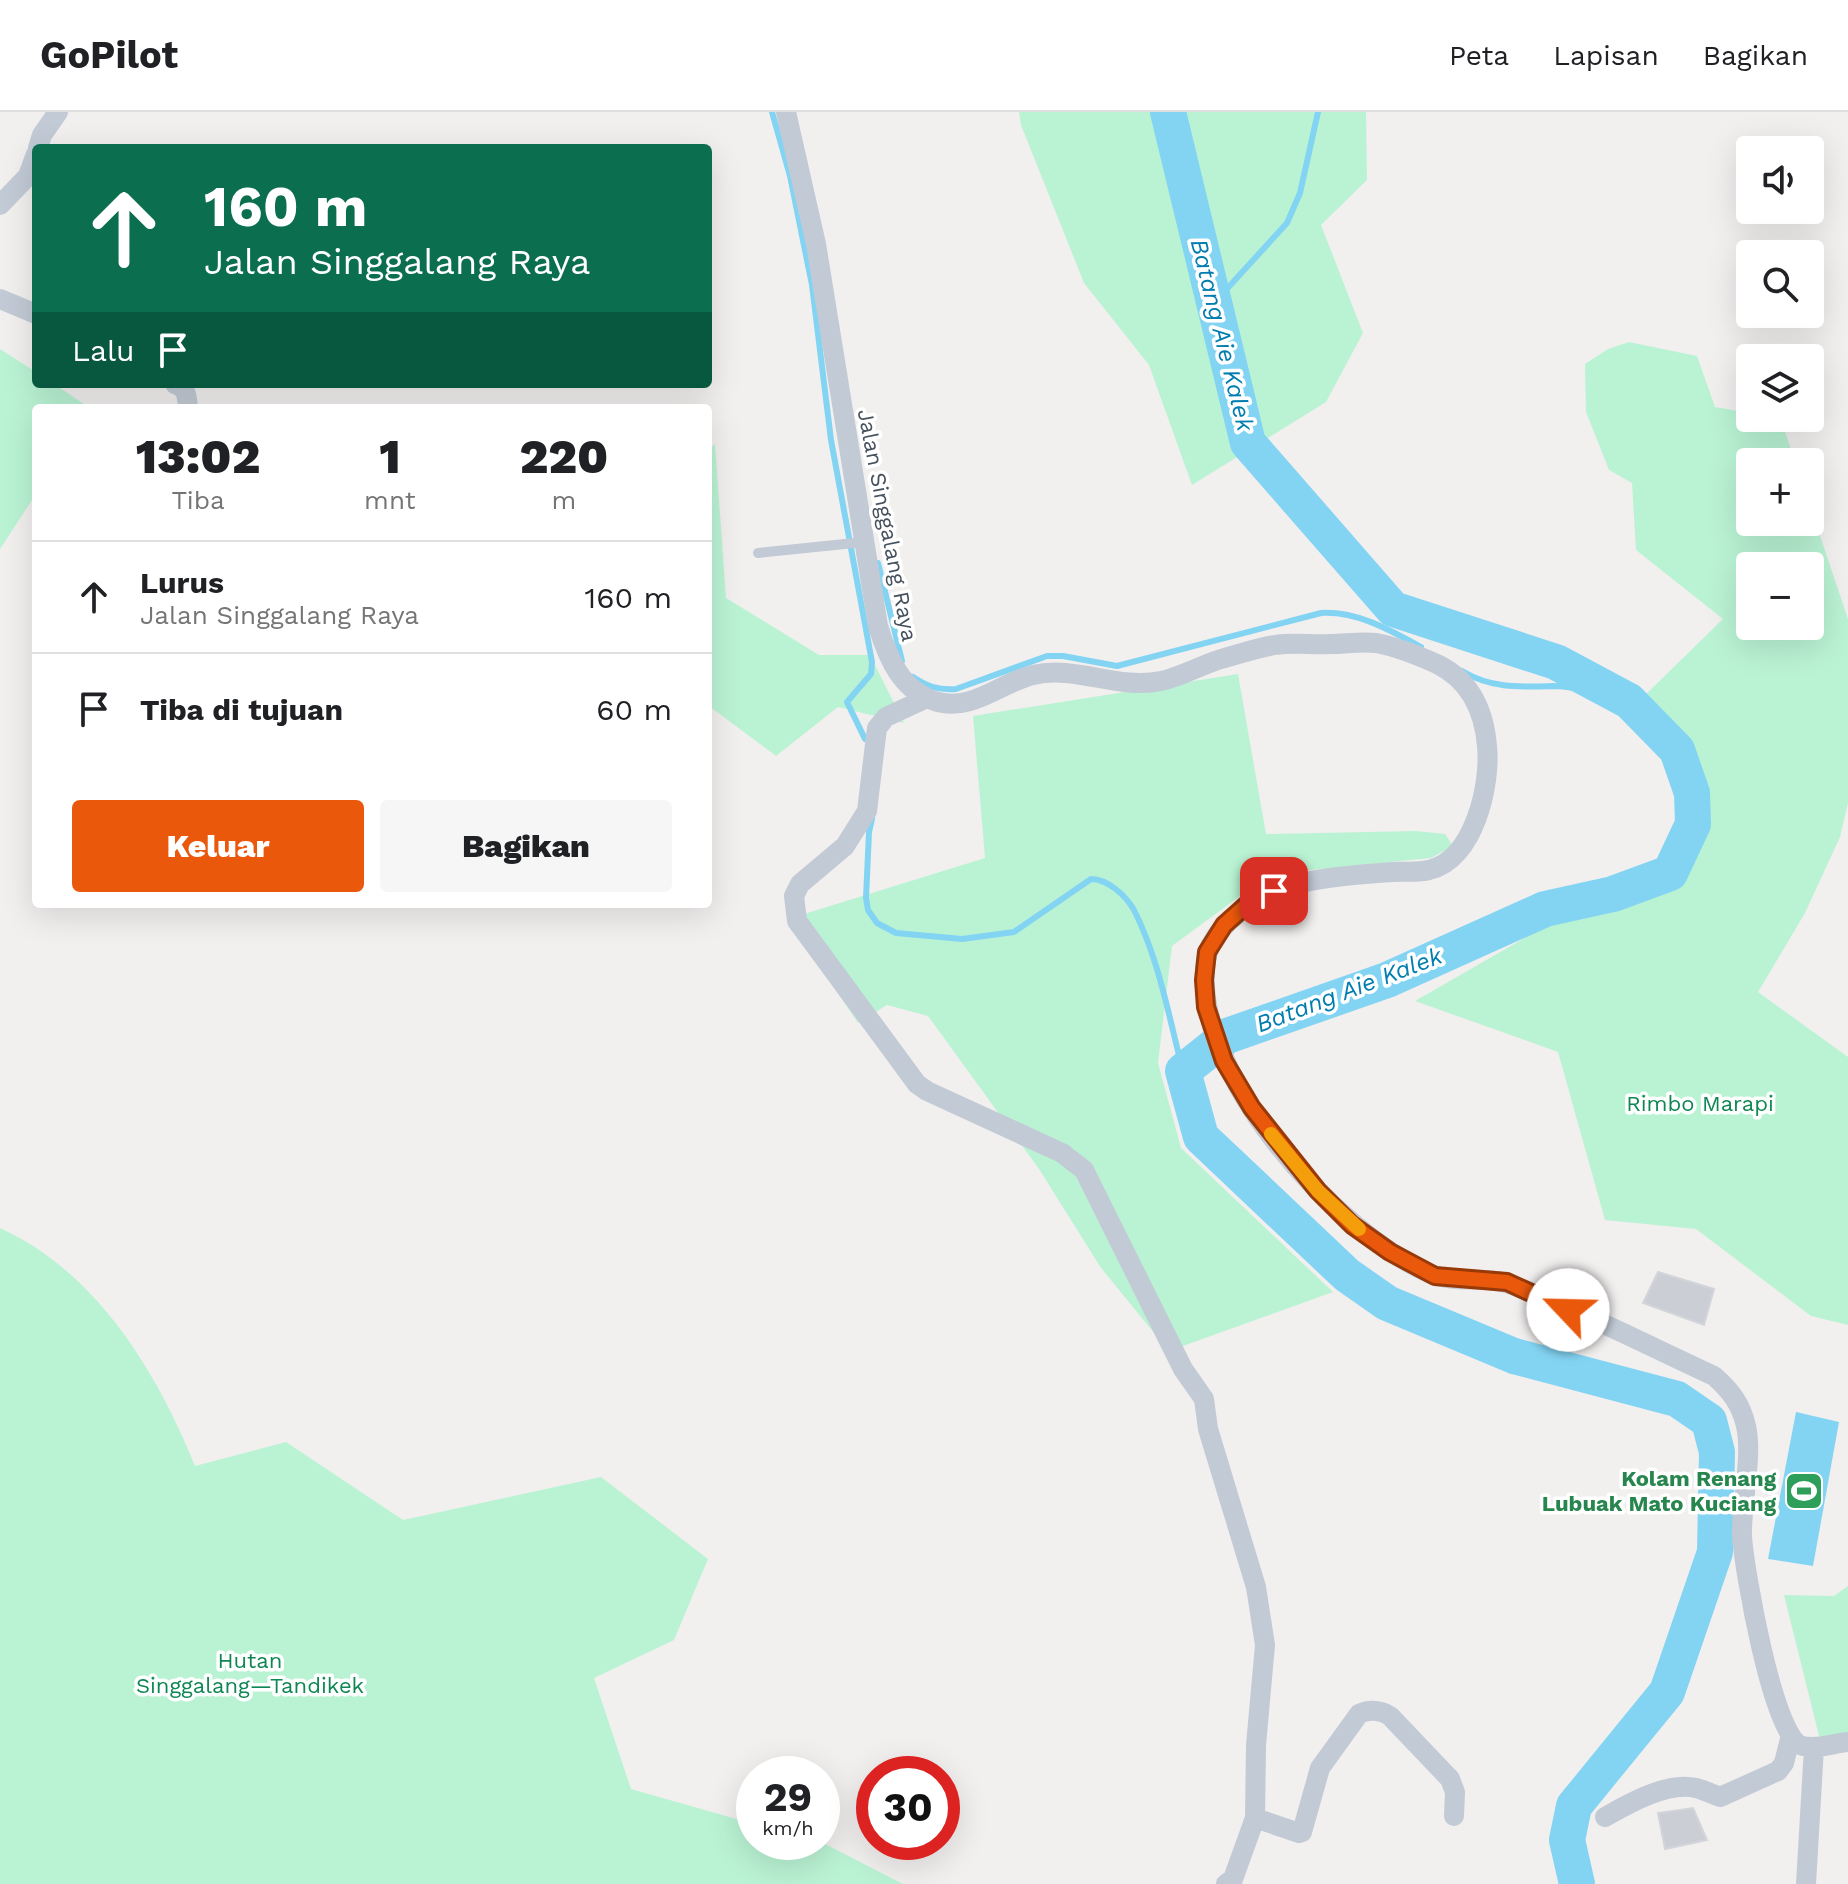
<!DOCTYPE html>
<html lang="id">
<head>
<meta charset="utf-8">
<style>
	:root { --surface:#fff; --page:#f6f6f6; --text:#202124; --muted:#757577; --line:#e0e0e0; --accent:#ea580c }
	body { margin:0; font-family:"Work Sans",sans-serif; background:var(--page); color:var(--text); height:100vh; display:flex; flex-direction:column; font-size:30px; white-space:nowrap }
	* { box-sizing:border-box; margin:0 }
	p { font-size:26px; color:var(--muted) }
	.icon { flex:none; width:44px; height:44px; fill:none; stroke:currentColor; stroke-width:2; stroke-linecap:round; stroke-linejoin:round }
	.map { position:relative; flex:1; overflow:hidden }
	.drawer { position:absolute; left:32px; top:292px; width:680px; height:504px; display:flex; flex-direction:column; background:var(--surface); border-radius:8px; box-shadow:0 8px 32px #0002 }
	.drawer>* { flex:none }
	.guide { position:absolute; left:32px; top:32px; width:680px; height:244px; border-radius:8px; box-shadow:0 8px 32px #0002; background:#0b6e4f; color:#fff; overflow:hidden }
	.fabs { position:absolute; left:1736px; top:24px; display:grid; gap:16px }
	.fabs a { display:grid; place-items:center; width:88px; height:88px; border-radius:8px; background:var(--surface); box-shadow:0 8px 32px #0002; font-size:40px }
	.speed { position:absolute; left:736px; top:1644px; display:flex; gap:16px; font-size:40px; font-weight:700; text-align:center }
	.speed>* { display:grid; place-content:center; width:104px; height:104px; border-radius:50%; background:var(--surface); box-shadow:0 8px 32px #0002; line-height:1 }
	.speed small { font-size:20px; font-weight:400 }
	.speed .limit { border:12px solid #d22; background:#fff; color:#111 }
	.pin { position:absolute; display:grid; place-items:center; width:68px; height:68px; color:#fff; margin:-34px; border-radius:16px; box-shadow:0 4px 12px #0006 }
	.me { position:absolute; width:88px; margin:-44px; rotate:294deg; stroke-linejoin:round; filter:drop-shadow(0 0 6px #0008) }
	.turn { display:flex; align-items:center; gap:28px; height:168px; padding:0 40px; font-size:36px }
	.turn .icon { width:104px; height:104px; stroke-width:2.5 }
	.turn b { display:block; font-size:56px; line-height:68px }
	.then { display:flex; align-items:center; height:76px; padding:0 40px; background:#0003; gap:16px; font-size:30px }
	.eta { display:flex; justify-content:space-evenly; align-items:center; height:136px; text-align:center }
	.eta b { font-size:48px; font-weight:800; line-height:56px }
	.action { display:flex; gap:16px; margin-top:auto; padding:16px 40px }
	.action a { flex:1; height:92px; border-radius:8px; background:var(--accent); color:#fff; font-size:32px; font-weight:800; line-height:92px; text-align:center }
	.action a+a { background:var(--page); color:var(--text) }
	ul { padding:0; list-style:none }
	li { display:flex; align-items:center; gap:24px; height:112px; padding:0 40px; border-top:2px solid var(--line) }
	li div { flex:1 }
	li b { display:block; font-size:30px }
	li em { font-style:normal }
	header { display:flex; align-items:center; gap:48px; box-sizing:border-box; height:112px; padding:0 40px; background:var(--surface); border-bottom:2px solid var(--line) }
	header strong { font-size:38px }
	nav { display:flex; gap:44px; margin-inline-start:auto; font-size:28px }
	.map>svg:first-child { display:block }
</style>
</head>
<body>
<header>
<strong>GoPilot</strong>
<nav><a>Peta</a><a>Lapisan</a><a>Bagikan</a></nav>
</header>
<div class="map">
<svg width="1848" height="1772" viewBox="0 0 1848 1772">
	<rect width="100%" height="100%" fill="#f2efef"/>
	<path fill="#baf3d4" fill-rule="evenodd" d="M1019 0H1366L1367 68 1321 113 1363 221 1326 290 1192 373 1149 253 1084 171 1021 13Z
		M1629 230 1697 244 1715 295 1750 301V306L1781 307 1795 350H1750V410H1810V394L1848 507V691L1840 725 1805 801 1758 880 1848 945V1213L1811 1204 1696 1117 1605 1108 1558 940 1415 889 1568 801 1680 758C1711 696 1694 631 1641 587L1723 507 1636 438 1632 371 1609 358 1586 300 1585 252 1608 237ZM1810 454V514H1750V454Z
		M0 237 36 260V272H54L90 296H36V382L0 437Z
		M715 332 726 486 819 543H870L904 611 838 595 776 644 713 597 708 598V338Z
		M1238 562 1266 722 1416 719 1445 722 1453 734 1431 746 1270 762 1172 834 1158 951 1181 1036 1333 1180 1169 1239 1101 1156 1039 1057 928 904 887 893 858 911 788 807 985 746 973 604Z
		M0 1116C97 1160 157 1260 195 1354L286 1330 403 1408 601 1365 708 1447 674 1528 594 1566 631 1677 754 1712V1730L825 1732 903 1772H0Z
		M1848 1474V1633L1820 1628 1784 1483 1834 1484Z"/>
	<path fill="#83d4f3" d="M1796 1300 1839 1310 1813 1454 1768 1447Z"/>
	<g fill="none" stroke-linecap="round" stroke-linejoin="round">
		<path stroke="#83d4f3" stroke-width="6" d="M772 0 790 64 812 173 831 328 872 550 871 562 847 590 865 627
			M1214 191 1287 111 1300 81 1318 0
			M878 451 902 549
			M1462 559C1492 577 1520 575 1554 574 1577 574 1605 584 1629 589
			M913 565C928 575 938 578 956 577L1047 544H1063L1117 554 1321 501C1357 499 1390 518 1421 535
			M872 707 869 720 866 786 868 798 877 811 896 821 962 827 1014 820 1091 767C1108 767 1126 784 1134 798 1159 847 1169 906 1183 959"/>
		<path stroke="#83d4f3" stroke-width="36" d="M1168 0 1248 331 1393 497 1556 550 1629 589 1677 638 1692 681 1693 712 1670 761 1613 782 1545 797 1387 868 1227 924 1183 959 1201 1025 1347 1163 1387 1191 1514 1244 1677 1287 1709 1309 1717 1340 1715 1440 1667 1580 1574 1694 1567 1728 1577 1772"/>
	</g>
	<path fill="#cbced4" stroke="#d3d5db" stroke-width="2" d="M1658 1160 1714 1177 1704 1213 1643 1191Z
		M1693 1696 1707 1728 1665 1737 1658 1701Z"/>
	<g fill="none" stroke-linecap="round" stroke-linejoin="round">
		<path stroke="#c2cad5" stroke-width="10" d="M758 441 864 430"/>
		<path stroke="#c2cad5" stroke-width="20" d="M786 0 816 132 878 514C888 547 902 580 938 590 973 599 1000 571 1033 563 1076 553 1117 578 1161 569 1181 565 1201 553 1221 547 1239 542 1257 536 1275 533 1293 530 1312 533 1330 532 1345 532 1361 529 1376 531 1398 535 1417 543 1437 552 1470 568 1484 598 1487 634 1491 673 1474 748 1429 758 1418 761 1404 759 1392 760 1340 764 1276 766 1236 803 1223 814 1209 830 1206 848 1189 958 1335 1121 1431 1162 1456 1172 1487 1163 1512 1173 1581 1199 1647 1233 1714 1264 1731 1279 1741 1292 1746 1314 1753 1344 1741 1391 1742 1424 1744 1457 1773 1622 1800 1633 1813 1639 1834 1631 1848 1630
			M38 36 42 23 58 0
			M0 93 28 64 36 42
			M0 187 36 202
			M175 272C187 276 187 284 188 296
			M927 586 886 605 877 616 867 699 845 734 800 772 794 784 797 809 917 972 927 979 1062 1041 1084 1058 1183 1257 1204 1287 1208 1317 1256 1475 1265 1533 1256 1633 1255 1706 1233 1767 1226 1772
			M1605 1705C1628 1692 1668 1669 1696 1676 1704 1678 1712 1682 1720 1685L1778 1659 1784 1651 1790 1627
			M1255 1706 1299 1721 1302 1720 1320 1656 1359 1602C1369 1597 1381 1598 1390 1604L1450 1667 1455 1680 1454 1704
			M1806 1772 1814 1635"/>
	</g>
	<g fill="none" stroke-linecap="round" stroke-linejoin="round">
		<defs>
			<path id="route" d="M1274 779 1252 788 1224 813 1207 840 1204 868 1206 895 1224 949 1252 996 1318 1079 1352 1113 1390 1140 1435 1164 1507 1170 1568 1198"/>
		</defs>
		<use href="#route" stroke="#983908" stroke-width="20"/>
		<use href="#route" stroke="#ea580c" stroke-width="14"/>
		<path stroke="#f59e0b" stroke-width="14" d="M1271 1022 1318 1079 1359 1117"/>
	</g>
	<defs>
		<symbol id="stadium-square" viewBox="-11 -11 22 22"><rect x="-9" y="-9" width="18" height="18" rx="4" fill="#2e9e5b" stroke="#fff"/><path d="M0-5a6.5 5 0 1 0 0 10a6.5 5 0 1 0 0-10ZM-3.5-1.8h7v3.6h-7Z" fill="#fff"/></symbol>
	</defs>
	<g fill-rule="evenodd">
		<use href="#stadium-square" x="1782" y="1357" width="44" height="44"/>
	</g>
	<g text-anchor="middle" stroke-width="7" stroke-linejoin="round" paint-order="stroke">
		<g font-size="22" fill="#46515e" stroke="#fff">
			<text transform="translate(888 413) rotate(79)" y="8">Jalan Singgalang Raya</text>
		</g>
		<g font-size="22" fill="#0f8754" stroke="#fff">
			<text x="1700" y="999">Rimbo Marapi</text>
			<text x="250" y="1556">Hutan<tspan x="250" dy="25">Singgalang—Tandikek</tspan></text>
		</g>
		<g font-size="22" font-weight="bold" fill="#27864d" stroke="#fff" text-anchor="end">
			<text x="1776" y="1374">Kolam Renang<tspan x="1776" dy="25">Lubuak Mato Kuciang</tspan></text>
		</g>
		<g font-size="24" font-style="italic" fill="#017daf" stroke="#fff">
			<text transform="translate(1222 223) rotate(76)" y="8">Batang Aie Kalek</text>
			<text transform="translate(1349 878) rotate(-21)" y="8">Batang Aie Kalek</text>
		</g>
	</g>
</svg>
<div class="fabs">
<a><svg class="icon" aria-label="sound" viewBox="0 0 24 24"><path d="M4 9h4l5-4v14l-5-4H4zM17 9q2 3 0 6"/></svg></a>
<a><svg class="icon" aria-label="search" viewBox="0 0 24 24"><circle cx="10" cy="10" r="6"/><path d="M15 15l6 6"/></svg></a>
<a><svg class="icon" aria-label="layers" viewBox="0 0 24 24"><path d="M12 4l9 5-9 5-9-5zM3 14l9 5 9-5"/></svg></a>
<a>+</a>
<a>−</a>
</div>
<div class="speed"><div>29<small>km/h</small></div><div class="limit">30</div></div>
<div class="pin" style="left:1274px;top:779px;background:#d93025"><svg class="icon" aria-label="arrive" viewBox="0 0 24 24"><path d="M6 21V4h12l-3 4 3 4H6"/></svg></div>
<svg class="me" style="left:1568px;top:1198px" viewBox="-20 -20 40 40"><circle r="19" fill="#fff"/><path d="M0-13L10 11 0 6-10 11z" fill="#ea580c"/></svg>
<div class="guide">
<div class="turn"><svg class="icon" aria-label="ahead" viewBox="0 0 24 24"><path d="M12 20V5M6 11l6-6 6 6"/></svg><div><b>160 m</b>Jalan Singgalang Raya</div></div>
<div class="then">Lalu<svg class="icon" aria-label="arrive" viewBox="0 0 24 24"><path d="M6 21V4h12l-3 4 3 4H6"/></svg></div>
</div>
<section class="drawer">
<div class="eta">
<div><b>13:02</b><p>Tiba</p></div>
<div><b>1</b><p>mnt</p></div>
<div><b>220</b><p>m</p></div>
</div>
<ul>
<li><svg class="icon" aria-label="ahead" viewBox="0 0 24 24"><path d="M12 20V5M6 11l6-6 6 6"/></svg><div><b>Lurus</b><p>Jalan Singgalang Raya</p></div><em>160 m</em></li>
<li><svg class="icon" aria-label="arrive" viewBox="0 0 24 24"><path d="M6 21V4h12l-3 4 3 4H6"/></svg><div><b>Tiba di tujuan</b></div><em>60 m</em></li>
</ul>
<div class="action"><a>Keluar</a><a>Bagikan</a></div>
</section>
</div>
</body>
</html>
